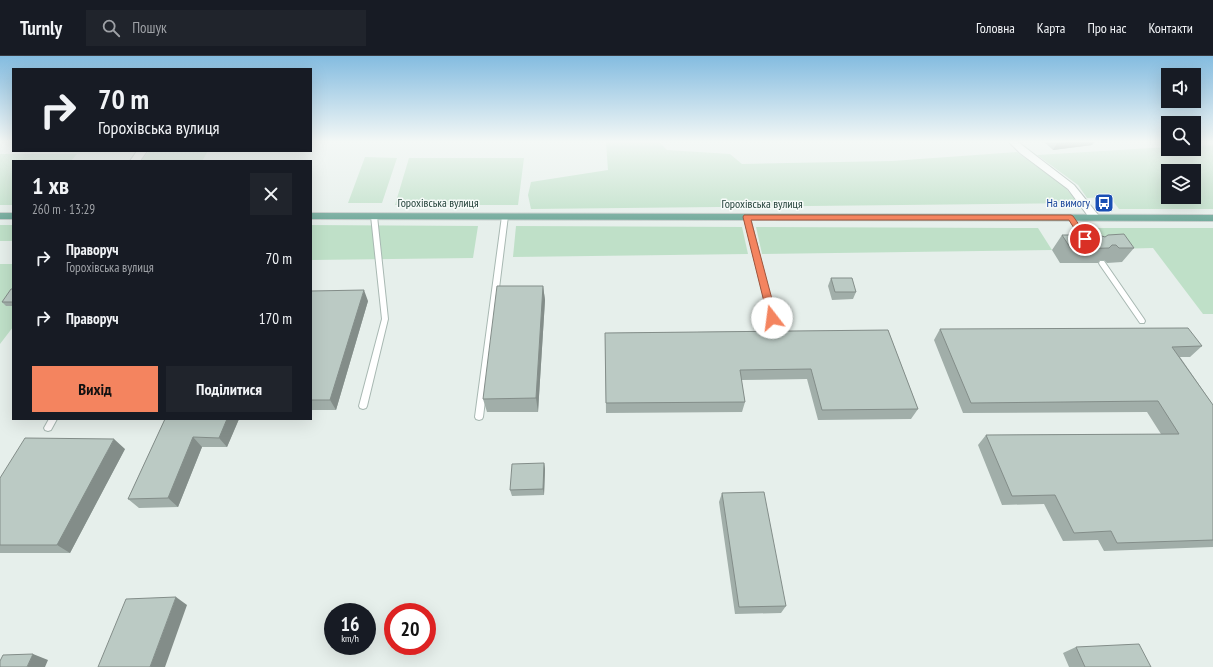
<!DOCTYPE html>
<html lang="uk">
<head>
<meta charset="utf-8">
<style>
	:root { --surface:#171b24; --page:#20242c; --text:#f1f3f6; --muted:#9ea1a6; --line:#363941; --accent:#f4845f }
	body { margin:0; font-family:"PT Sans Narrow",sans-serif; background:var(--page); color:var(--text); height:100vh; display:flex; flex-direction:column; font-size:15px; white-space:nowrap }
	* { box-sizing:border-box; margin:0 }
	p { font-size:13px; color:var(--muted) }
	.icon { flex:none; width:22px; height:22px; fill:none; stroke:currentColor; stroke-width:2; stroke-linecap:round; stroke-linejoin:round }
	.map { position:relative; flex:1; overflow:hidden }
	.drawer { position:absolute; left:12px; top:104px; width:300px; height:260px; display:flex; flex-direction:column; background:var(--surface); border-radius:0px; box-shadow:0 4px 16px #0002 }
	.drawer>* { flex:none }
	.guide { position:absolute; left:12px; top:12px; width:300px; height:84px; border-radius:0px; box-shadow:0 4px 16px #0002; background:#171b24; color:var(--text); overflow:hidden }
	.buttons { position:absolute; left:1161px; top:12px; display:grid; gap:8px }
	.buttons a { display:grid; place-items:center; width:40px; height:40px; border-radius:0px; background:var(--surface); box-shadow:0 4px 16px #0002; font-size:20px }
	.speed { position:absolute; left:324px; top:547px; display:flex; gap:8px; font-size:20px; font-weight:700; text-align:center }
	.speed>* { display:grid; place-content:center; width:52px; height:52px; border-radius:50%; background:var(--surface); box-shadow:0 4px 16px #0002; line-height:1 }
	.speed small { font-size:10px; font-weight:400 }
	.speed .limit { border:6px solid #d22; background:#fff; color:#111 }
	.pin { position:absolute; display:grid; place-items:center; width:34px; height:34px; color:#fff; margin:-17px; border:2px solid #fff; border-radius:50%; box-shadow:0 1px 4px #0007 }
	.me { position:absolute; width:44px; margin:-22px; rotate:345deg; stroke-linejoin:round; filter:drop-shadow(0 0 3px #0008) }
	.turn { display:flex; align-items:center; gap:14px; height:84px; padding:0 20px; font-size:18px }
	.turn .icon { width:52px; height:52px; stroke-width:2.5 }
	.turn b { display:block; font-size:28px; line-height:34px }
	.round { display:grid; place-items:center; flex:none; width:42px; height:42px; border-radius:0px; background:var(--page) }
	.headline { display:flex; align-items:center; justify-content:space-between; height:68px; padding:0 20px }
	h1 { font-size:24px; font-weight:700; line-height:30px }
	.button { display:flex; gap:8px; margin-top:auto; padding:8px 20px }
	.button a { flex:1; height:46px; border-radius:0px; background:var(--accent); color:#111; font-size:16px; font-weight:700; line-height:46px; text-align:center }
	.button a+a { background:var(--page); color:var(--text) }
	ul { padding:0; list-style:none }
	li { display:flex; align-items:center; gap:12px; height:60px; padding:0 20px }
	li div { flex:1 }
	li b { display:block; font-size:15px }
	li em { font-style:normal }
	header { display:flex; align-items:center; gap:24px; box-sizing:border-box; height:56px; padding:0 20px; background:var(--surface); border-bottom:1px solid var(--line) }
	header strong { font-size:19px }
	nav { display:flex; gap:22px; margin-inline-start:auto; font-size:14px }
	.search { width:280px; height:36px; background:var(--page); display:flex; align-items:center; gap:10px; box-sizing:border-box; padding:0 14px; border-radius:0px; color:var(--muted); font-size:15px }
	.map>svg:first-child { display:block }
</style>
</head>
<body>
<header>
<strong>Turnly</strong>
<div class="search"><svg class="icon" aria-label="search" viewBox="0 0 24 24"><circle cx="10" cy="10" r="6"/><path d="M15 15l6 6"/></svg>Пошук</div>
<nav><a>Головна</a><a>Карта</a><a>Про нас</a><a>Контакти</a></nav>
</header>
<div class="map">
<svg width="1213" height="611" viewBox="0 0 1213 611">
	<rect width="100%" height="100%" fill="#e6efeb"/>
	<path fill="#bfe0c8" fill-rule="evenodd" d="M606 86H659L667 94 730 98 742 108 892 105 1017 96 1065 131 1078 147 531 153 528 139 531 126 608 114Z
		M1213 89V153H1119L1110 141 1087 142 1078 129 1037 99 1168 91V93H1194V90ZM1168 115H1194V141H1168Z
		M149 95H208L202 105H141Z
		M0 98H77L71 105H13V149H0Z
		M365 101 397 102 382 147H348Z
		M409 102H524L518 149H395Z
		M0 169H13V185H0Z
		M311 169 478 170 473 202 311 204Z
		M516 170 742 171 748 198 513 201Z
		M756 171 1038 172 1052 194 762 198Z
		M1097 172H1213V258H1203L1153 192 1112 193Z
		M0 208H13V271L0 288Z"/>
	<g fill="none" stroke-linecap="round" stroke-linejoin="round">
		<defs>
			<path id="service" d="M374 158 377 160 388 263 367 350 366 352 363 353 360 352 359 350 382 263 371 160Z
				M505 158 508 160 483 361 482 363 479 364 476 363 475 361 502 160Z
				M747 159 750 161 775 262 772 264 769 262 744 161Z
				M1071 160 1073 161 1090 186 1091 187 1090 188H1086L1068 162Z
				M1100 205H1104L1144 263 1145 265 1144 267H1140L1100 209 1099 207Z
				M49 363H57L51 374 48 375 45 374 44 372Z"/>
			<path id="minor" d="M1009 86H1018L1074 129 1099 160 1100 162 1099 164H1091L1068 133 1020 97Z
				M137 95H147L140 105H130Z"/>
			<path id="primary" d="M0 157H13V163H0Z
				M311 157 1213 159V165L311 163Z"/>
		</defs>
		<use href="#service" stroke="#a8b8b2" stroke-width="2"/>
		<use href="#minor" stroke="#a8b8b2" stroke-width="2"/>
		<use href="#primary" stroke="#c2cac8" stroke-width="2"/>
		<use href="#service" fill="#fff" fill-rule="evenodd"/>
		<use href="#minor" fill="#fff" fill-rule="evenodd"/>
		<use href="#primary" fill="#6aa596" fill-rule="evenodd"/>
	</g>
	<path fill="#a1aea9" d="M1044 86H1094L1092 89 1053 94Z
		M1062 179 1134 192 1122 206 1107 207 1104 204H1100L1098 207H1060L1052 194Z
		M831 222 856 236 853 243 832 244 828 230Z
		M543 230 545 244 538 356H487L483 343Z
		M13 233V250H6L2 246Z
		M311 235 368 245 336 354H311Z
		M940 273 1202 290 1190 301H1180L1213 349V491L1104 495 1098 484 1063 485 1044 448 1002 449 978 389 986 379 1161 378 1147 356 963 357 934 284Z
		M888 274 918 353 911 363 818 364 807 323 741 324 745 346 742 356 606 357 605 277Z
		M165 363H239L227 391H202L178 451 139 452 128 443Z
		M125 393 70 497H0V422Z
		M544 407 545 413 544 439 512 440 510 434Z
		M722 437 786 550 781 557 735 558 719 446Z
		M1076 591 1151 611H1069L1063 597Z"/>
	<path fill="#838d89" d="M1071 86H1094L1092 89 1053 94 1057 87Z
		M543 230 545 244 538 356 536 342Z
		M364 234 368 245 336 354 330 344Z
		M227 363H239L227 391 219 382Z
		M193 381 202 391 178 451 168 442Z
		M114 383 125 393 70 497 57 489Z
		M544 407 545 413 544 439 543 433Z
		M176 541 187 549 165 611H150Z
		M33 598 48 604 45 611H27Z"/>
	<path fill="#bbcac4" stroke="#838d89" d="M1124 178 1134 192H1119L1116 189H1112L1109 192 1071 193 1062 179H1099L1105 181 1108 179Z
		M831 222H852L856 236H835Z
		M497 230H543L536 342 483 343Z
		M11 233H13V246H2Z
		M364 234 330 344H311V235Z
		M1188 272 1202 290 1172 291 1213 349V484L1117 487 1111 475 1074 477 1055 439 1012 440 986 379 1179 378 1158 345 971 347 940 273Z
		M888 274 918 353 822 354 811 313 740 314 745 346 606 347 605 277Z
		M165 363H227L219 382 193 381 168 442 128 443Z
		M25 382 114 383 57 489H0V422Z
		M544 407 543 433 510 434 512 408Z
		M764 436 786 550 739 551 722 437Z
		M176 541 150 611H98L126 543Z
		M1139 588 1151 611H1085L1076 591Z
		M33 598 27 611H0V605L3 599Z"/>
	<linearGradient id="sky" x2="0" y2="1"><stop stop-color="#84bce0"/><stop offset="0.5" stop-color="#f4f8f6"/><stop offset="1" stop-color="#f4f8f6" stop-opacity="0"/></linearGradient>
	<rect width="1213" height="171" fill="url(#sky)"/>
	<path fill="#f4845f" stroke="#9f563e" d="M744 159H1071L1073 160 1089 183 1085 185H1082L1069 164H751L777 262 772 265 768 262 743 161Z"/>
	<defs>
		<symbol id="bus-square" viewBox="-11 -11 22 22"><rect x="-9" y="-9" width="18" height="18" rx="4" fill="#1a4fb4" stroke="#f7fbf9"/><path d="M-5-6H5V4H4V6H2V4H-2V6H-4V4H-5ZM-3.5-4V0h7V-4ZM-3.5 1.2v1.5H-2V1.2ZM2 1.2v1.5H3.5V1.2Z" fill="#fff"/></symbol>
	</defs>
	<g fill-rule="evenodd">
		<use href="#bus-square" x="1093" y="136" width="22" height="22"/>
	</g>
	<g text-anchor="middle" stroke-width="3" stroke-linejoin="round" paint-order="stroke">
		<g font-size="12" fill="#24423a" stroke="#f7fbf9">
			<text x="438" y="151">Горохівська вулиця</text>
			<text x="762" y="152">Горохівська вулиця</text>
		</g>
		<g font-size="12" fill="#164399" stroke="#f7fbf9" text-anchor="end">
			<text x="1090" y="151">На вимогу</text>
		</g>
	</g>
</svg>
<div class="buttons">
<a><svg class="icon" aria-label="sound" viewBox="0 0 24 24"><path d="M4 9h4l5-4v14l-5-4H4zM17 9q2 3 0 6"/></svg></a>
<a><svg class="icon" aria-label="search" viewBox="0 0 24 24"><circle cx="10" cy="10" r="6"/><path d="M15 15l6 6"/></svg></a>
<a><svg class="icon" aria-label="layers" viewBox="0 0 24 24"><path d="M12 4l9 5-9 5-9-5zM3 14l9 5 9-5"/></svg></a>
</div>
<div class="speed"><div>16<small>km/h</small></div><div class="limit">20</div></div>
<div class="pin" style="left:1085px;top:183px;background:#d93025"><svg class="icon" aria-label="arrive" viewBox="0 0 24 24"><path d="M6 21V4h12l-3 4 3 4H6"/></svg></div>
<svg class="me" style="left:772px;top:262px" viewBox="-20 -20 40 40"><circle r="19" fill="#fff"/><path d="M0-13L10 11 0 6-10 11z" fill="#f4845f"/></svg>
<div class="guide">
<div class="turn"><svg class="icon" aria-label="right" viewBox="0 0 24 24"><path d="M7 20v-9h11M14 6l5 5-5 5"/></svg><div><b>70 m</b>Горохівська вулиця</div></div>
</div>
<section class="drawer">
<div class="headline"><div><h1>1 хв</h1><p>260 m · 13:29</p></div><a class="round"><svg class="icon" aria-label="close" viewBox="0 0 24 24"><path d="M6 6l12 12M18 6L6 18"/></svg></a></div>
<ul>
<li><svg class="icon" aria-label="right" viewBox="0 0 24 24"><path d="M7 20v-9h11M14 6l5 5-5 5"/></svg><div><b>Праворуч</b><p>Горохівська вулиця</p></div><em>70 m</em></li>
<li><svg class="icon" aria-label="right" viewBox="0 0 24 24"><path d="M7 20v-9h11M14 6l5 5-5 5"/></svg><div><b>Праворуч</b></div><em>170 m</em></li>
</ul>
<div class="button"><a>Вихід</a><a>Поділитися</a></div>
</section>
</div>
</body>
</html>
